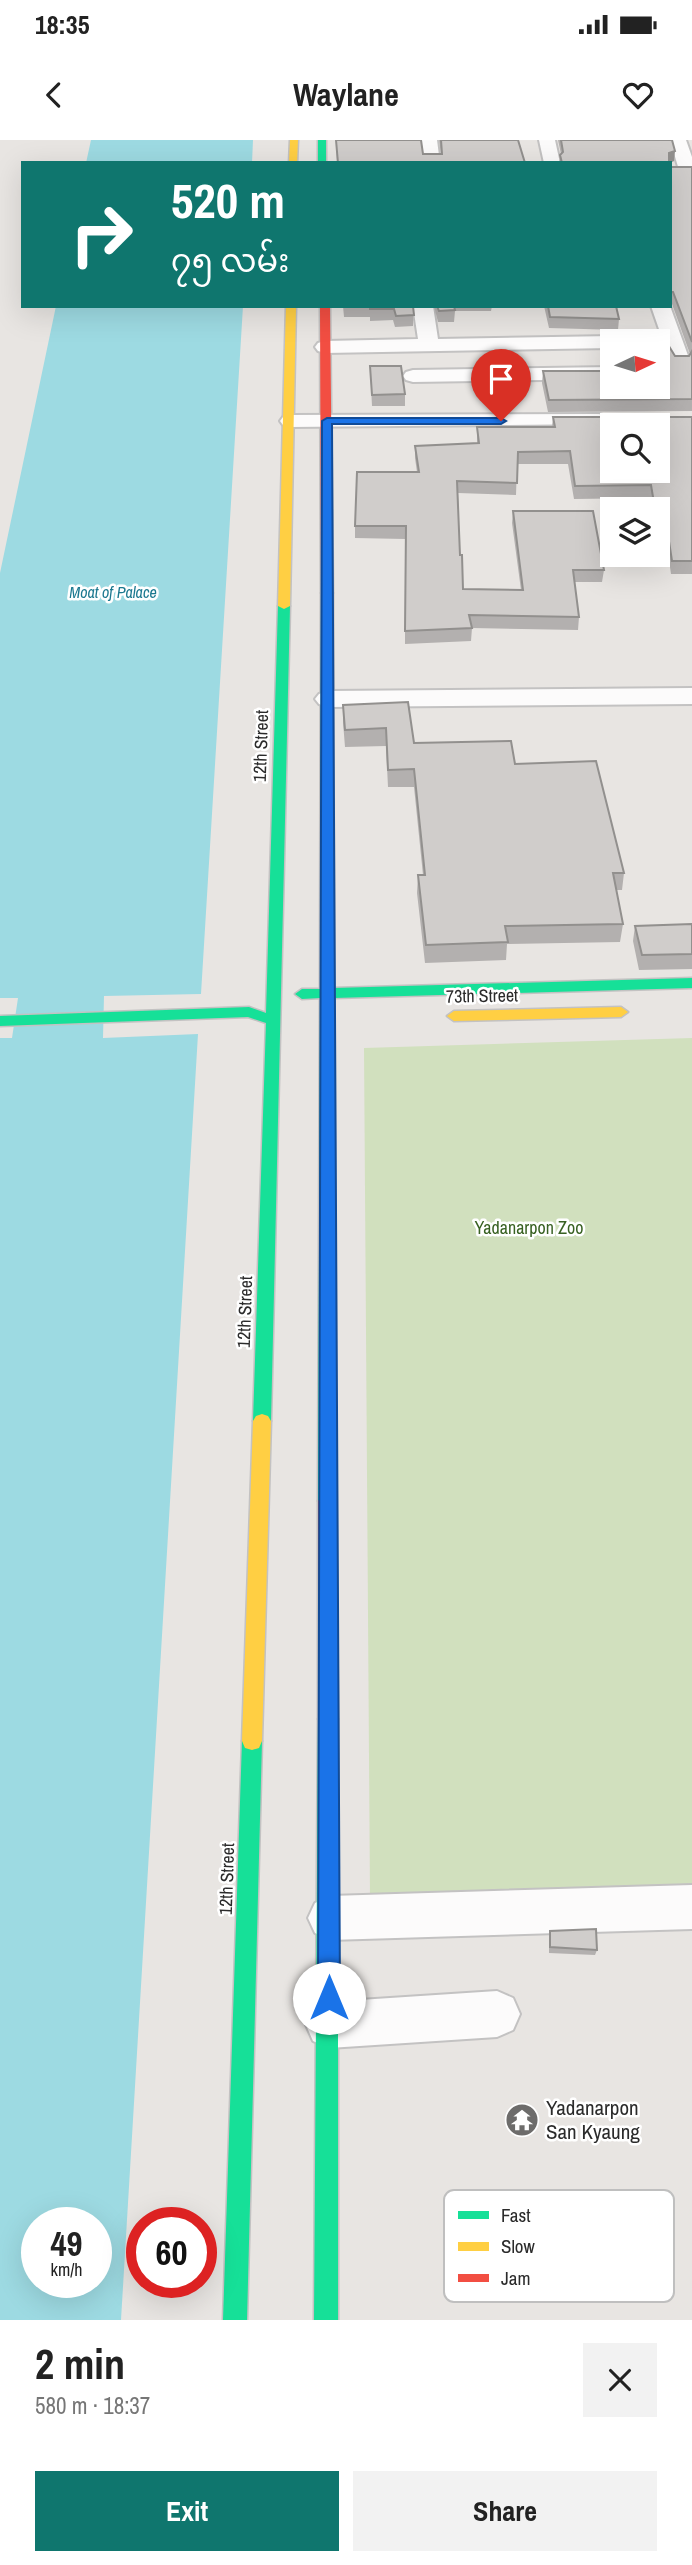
<!DOCTYPE html>
<html lang="en">
<head>
<meta charset="utf-8">
<style>
	:root { --surface:#fff; --page:#f2f2f2; --text:#222; --muted:#767676; --accent:#0f766e }
	body { margin:0; font-family:"Archivo Narrow","Noto Sans Myanmar",sans-serif; background:var(--page); color:var(--text); height:100vh; display:flex; flex-direction:column; font-size:26px; white-space:nowrap }
	* { box-sizing:border-box; margin:0 }
	p { font-size:23px; color:var(--muted) }
	.icon { flex:none; width:38px; height:38px; fill:none; stroke:currentColor; stroke-width:2; stroke-linecap:round; stroke-linejoin:round }
	.map { position:relative; height:2180px; overflow:hidden }
	.details { display:flex; flex-direction:column; background:var(--surface); flex:1 }
	.details>* { flex:none }
	.top-card { position:absolute; left:21px; top:21px; width:651px; height:147px; border-radius:0px; box-shadow:0 7px 28px #0002; background:#0f766e; color:#fff; overflow:hidden }
	.needle { width:46px; rotate:86deg }
	.fabs { position:absolute; left:600px; top:189px; display:grid; gap:14px }
	.fabs a { display:grid; place-items:center; width:70px; height:70px; border-radius:0px; background:var(--surface); box-shadow:0 7px 28px #0002; font-size:35px }
	.speed { position:absolute; left:21px; top:2067px; display:flex; gap:14px; font-size:35px; font-weight:700; text-align:center }
	.speed>* { display:grid; place-content:center; width:91px; height:91px; border-radius:50%; background:var(--surface); box-shadow:0 7px 28px #0002; line-height:1 }
	.speed small { font-size:18px; font-weight:400 }
	.speed .limit { border:10px solid #d22; background:#fff; color:#111 }
	.pin { position:absolute; display:grid; place-items:center; width:60px; height:60px; color:#fff; margin:-72px -30px; border-radius:50% 50% 50% 0; rotate:-45deg; box-shadow:0 0 7px #0007 }
	.pin .icon { rotate:45deg }
	.me { position:absolute; width:77px; margin:-38px; rotate:0deg; stroke-linejoin:round; filter:drop-shadow(0 0 5px #0008) }
	.turn { display:flex; align-items:center; gap:24px; height:147px; padding:0 35px; font-size:32px }
	.turn .icon { width:91px; height:91px; stroke-width:2.5 }
	.turn b { display:block; font-size:49px; line-height:60px }
	.round { display:grid; place-items:center; flex:none; width:74px; height:74px; border-radius:0px; background:var(--page) }
	.head { display:flex; align-items:center; justify-content:space-between; height:119px; padding:0 35px }
	h1 { font-size:42px; font-weight:800; line-height:52px }
	.button { display:flex; gap:14px; margin-top:auto; padding:14px 35px }
	.button a { flex:1; height:80px; border-radius:0px; background:var(--accent); color:#fff; font-size:28px; font-weight:800; line-height:80px; text-align:center }
	.button a+a { background:var(--page); color:var(--text) }
	.status { display:flex; justify-content:space-between; align-items:center; height:49px; padding:0 35px; background:var(--surface); direction:ltr }
	.status svg { height:19px; fill:currentColor }
	header { display:flex; justify-content:space-between; align-items:center; height:91px; padding:0 35px; background:var(--surface); font-size:32px; font-weight:800 }
	.map>svg:first-child { display:block }
</style>
</head>
<body>
<div class="status"><b>18:35</b><svg viewBox="0 0 49 12"><path d="M0 12V9h3v3zM5 12V6h3v6zM10 12V3h3v9zM15 12V0h3v12zM26 1h20v11H26zM47 4h2v5h-2z"/></svg></div>
<header><svg class="icon" aria-label="back" viewBox="0 0 24 24"><path d="M15 5l-7 7 7 7"/></svg>Waylane<svg class="icon" aria-label="heart" viewBox="0 0 24 24"><path d="M12 20l-8-8c-3-5 5-10 8-4 3-6 11-1 8 4z"/></svg></header>
<div class="map">
<svg width="692" height="2180" viewBox="0 0 692 2180">
	<rect width="100%" height="100%" fill="#e8e5e2"/>
	<path fill="#d1e0be" d="M692 898V1753L370 1756 364 908Z"/>
	<path fill="#9ddae2" fill-rule="evenodd" d="M91 0H253L252 23H86Z
		M56 166H243L201 854 104 856 103 898 198 894 121 2180H0V898H12L18 858H0V433ZM37 2082H96V2142H37Z"/>
	<g fill="none" stroke-linecap="round" stroke-linejoin="round">
		<defs>
			<path id="street" d="M421 0H437L440 23H424Z
				M539 0H555L560 23H544Z
				M670 0H686L692 17V34H682L679 30Z
				M413 166H433L438 199 612 196 621 201H612V208L325 213 318 211 315 207 318 203 325 201 418 199Z
				M651 166H670L690 221 687 225H673L670 221Z
				M612 227V239L413 242 406 240 403 236 406 232 413 230Z
				M599 274 606 276 609 280 606 284 290 287 283 285 280 281 283 277 290 275Z
				M692 548V564L328 567 319 564 315 559 319 554 328 551Z
				M692 1745V1789L330 1800 315 1793 308 1778 315 1763 330 1756Z
				M497 1851 513 1858 520 1874 513 1890 497 1897 329 1908 313 1901 306 1885 313 1869 329 1862Z"/>
			<path id="fast" d="M318 0H326V23H318Z
				M327 450 333 453 334 848 692 838V848L334 858 336 1361 333 1366 327 1369 321 1366 318 1361 320 858 302 859 295 854 302 849H320L321 453Z
				M284 463 290 466 271 1281 268 1286 262 1288 256 1286 253 1281 266 883 248 877 0 886V876L249 867 266 873 278 466Z
				M328 1570 335 1573 338 1579V2180H314L318 1579 321 1573Z
				M252 1592 259 1594 262 1601 247 2180H223L242 1601 245 1594Z"/>
			<path id="slow" d="M290 0H298L297 23H289Z
				M286 166H296L290 466 284 469 278 466Z
				M621 867 628 872 621 877 454 881 447 876 454 871Z
				M262 1274 268 1276 271 1281 262 1601 259 1608 252 1610 245 1608 242 1601 253 1281 256 1276Z"/>
			<path id="jam" d="M320 166H330L333 453 327 456 321 453Z
				M327 1353 333 1356 336 1361 338 1579 335 1585 328 1588 321 1585 318 1579V1361L321 1356Z"/>
		</defs>
		<use href="#street" stroke="#c3c2c2" stroke-width="4"/>
		<use href="#fast" stroke="#c3c2c2" stroke-width="3"/>
		<use href="#slow" stroke="#c3c2c2" stroke-width="3"/>
		<use href="#jam" stroke="#c3c2c2" stroke-width="3"/>
		<use href="#street" fill="#fcfbfb" fill-rule="evenodd"/>
		<use href="#fast" fill="#16e098" fill-rule="evenodd"/>
		<use href="#slow" fill="#ffcf43" fill-rule="evenodd"/>
		<use href="#jam" fill="#f24e42" fill-rule="evenodd"/>
	</g>
	<path fill="#b3b0af" d="M336 0H421L423 14H441L439 0H518L525 23H337Z
		M558 0H672L674 21 670 23H559L561 14Z
		M670 27H692V271L548 272 542 243 543 231 658 247 675 216H689L690 214 672 164H670Z
		M343 166H413V186L395 187 393 180 370 181V177H344Z
		M434 166H492L491 171H455L454 182H438Z
		M544 166H637L616 168 619 179 618 190 549 188Z
		M370 226 405 254V266H372Z
		M553 277H692V434H671L664 387H658V369H651L649 358 574 359 568 324H517L516 355 458 353 460 415 463 449 521 450 512 383 513 371 604 430 602 442H574L579 477 578 490 472 488 471 501 405 504V399L355 398V386L417 332 415 318V306L477 303V287H552Z
		M343 565 414 603 515 624 624 733 622 750H616L623 784 620 802 507 804 506 820 425 823 417 753 418 735H423L414 647H388L386 606 345 607 343 582Z
		M692 784V829L639 830 633 801 635 786Z
		M550 1791 597 1810 595 1815 549 1813V1796Z
		M564 2101 610 2126 608 2130 566 2132 563 2105Z"/>
	<path fill="#92908e" d="M675 11 674 21 668 23 669 13Z"/>
	<path fill="#d0cdcb" stroke="#92908e" stroke-width="2" fill-rule="evenodd" d="M336 0H421L423 14H442L441 0H518L525 23H338Z
		M561 0H672L675 11 669 13V23H562L560 15 563 12Z
		M670 27H692V202L673 152H670Z
		M370 166H413L414 175 396 176 394 169H370Z
		M437 166H454L455 170 439 171Z
		M548 166H616L619 179 550 177Z
		M658 203H667L675 216H689L692 211V259L549 260 543 231H612V247H658Z
		M370 226H401L405 254 372 255Z
		M553 277H692V421H672L665 375H658V369H655L651 345 575 346 570 311 518 312 517 343 457 341 460 415H462L463 449 523 450 513 371H593L604 430H573L579 477 469 475 472 488 405 491 406 386H355L357 332H419L415 306 479 303 477 287H555ZM612 285H658V331H612Z
		M408 562 414 603 511 601 515 624 596 621 624 733H613L623 784 505 786 508 802 426 805 418 735H425L414 629 388 630 386 588 345 590 343 565Z
		M692 784V814L642 815 635 786Z
		M596 1789 597 1810 550 1807V1791Z"/>
	<path fill="#1a73e8" stroke="#114b97" stroke-width="2" d="M327 278H501L506 281 501 284H332L340 1858 337 1866 329 1869 321 1866 318 1858 322 281Z"/>
	<defs>
		<symbol id="temple-disc" viewBox="-11 -11 22 22"><circle r="9.5" fill="#6d6c6b" stroke="#fff"/><path d="M0-6L5-2H3V0L6.5 2.5H4V6H1.5V3h-3V6H-4V2.5H-6.5L-3 0V-2H-5Z" fill="#fff"/></symbol>
	</defs>
	<g fill-rule="evenodd">
		<use href="#temple-disc" x="503" y="1961" width="38" height="38"/>
	</g>
	<g text-anchor="middle" stroke-width="5" stroke-linejoin="round" paint-order="stroke">
		<g font-size="16" font-style="italic" fill="#1b788f" stroke="#fff">
			<text x="113" y="458">Moat of Palace</text>
		</g>
		<g font-size="18" fill="#2b2b2b" stroke="#fff">
			<text transform="translate(261 606) rotate(-88)" y="6">12th Street</text>
			<text transform="translate(482 856) rotate(-1)" y="6">73th Street</text>
			<text transform="translate(245 1172) rotate(-88)" y="6">12th Street</text>
			<text transform="translate(227 1739) rotate(-88)" y="6">12th Street</text>
		</g>
		<g font-size="18" fill="#386122" stroke="#fff">
			<text x="529" y="1094">Yadanarpon Zoo</text>
		</g>
		<g font-size="21" fill="#2b2b2b" stroke="#fff" text-anchor="start">
			<text x="546" y="1975">Yadanarpon<tspan x="546" dy="24">San Kyaung</tspan></text>
		</g>
	</g>
	<rect x="444" y="2050" width="230" height="112" rx="10" fill="#fff" stroke="#bfbfbf" stroke-width="2"/>
	<rect x="458" y="2071" width="31" height="8" fill="#16e098"/>
	<rect x="458" y="2102" width="31" height="9" fill="#ffcf43"/>
	<rect x="458" y="2134" width="31" height="8" fill="#f24e42"/>
	<g font-size="19" fill="#2b2b2b">
		<text x="501" y="2082">Fast</text>
		<text x="501" y="2113">Slow</text>
		<text x="501" y="2145">Jam</text>
	</g>
</svg>
<div class="fabs">
<a><svg class="needle" viewBox="-14 -14 28 28"><path d="M0-13l5 13h-10z" fill="#e53935"/><path d="M0 13l5-13h-10z" fill="#767676"/></svg></a>
<a><svg class="icon" aria-label="search" viewBox="0 0 24 24"><circle cx="10" cy="10" r="6"/><path d="M15 15l6 6"/></svg></a>
<a><svg class="icon" aria-label="layers" viewBox="0 0 24 24"><path d="M12 4l9 5-9 5-9-5zM3 14l9 5 9-5"/></svg></a>
</div>
<div class="speed"><div>49<small>km/h</small></div><div class="limit">60</div></div>
<div class="pin" style="left:501px;top:281px;background:#d93025"><svg class="icon" aria-label="arrive" viewBox="0 0 24 24"><path d="M6 21V4h12l-3 4 3 4H6"/></svg></div>
<svg class="me" style="left:329px;top:1858px" viewBox="-20 -20 40 40"><circle r="19" fill="#fff"/><path d="M0-13L10 11 0 6-10 11z" fill="#1a73e8"/></svg>
<div class="top-card">
<div class="turn"><svg class="icon" aria-label="right" viewBox="0 0 24 24"><path d="M7 20v-9h11M14 6l5 5-5 5"/></svg><div><b>520 m</b>၇၅ လမ်း</div></div>
</div>
</div>
<section class="details">
<div class="head"><div><h1>2 min</h1><p>580 m · 18:37</p></div><a class="round"><svg class="icon" aria-label="close" viewBox="0 0 24 24"><path d="M6 6l12 12M18 6L6 18"/></svg></a></div>
<div class="button"><a>Exit</a><a>Share</a></div>
</section>
</body>
</html>
